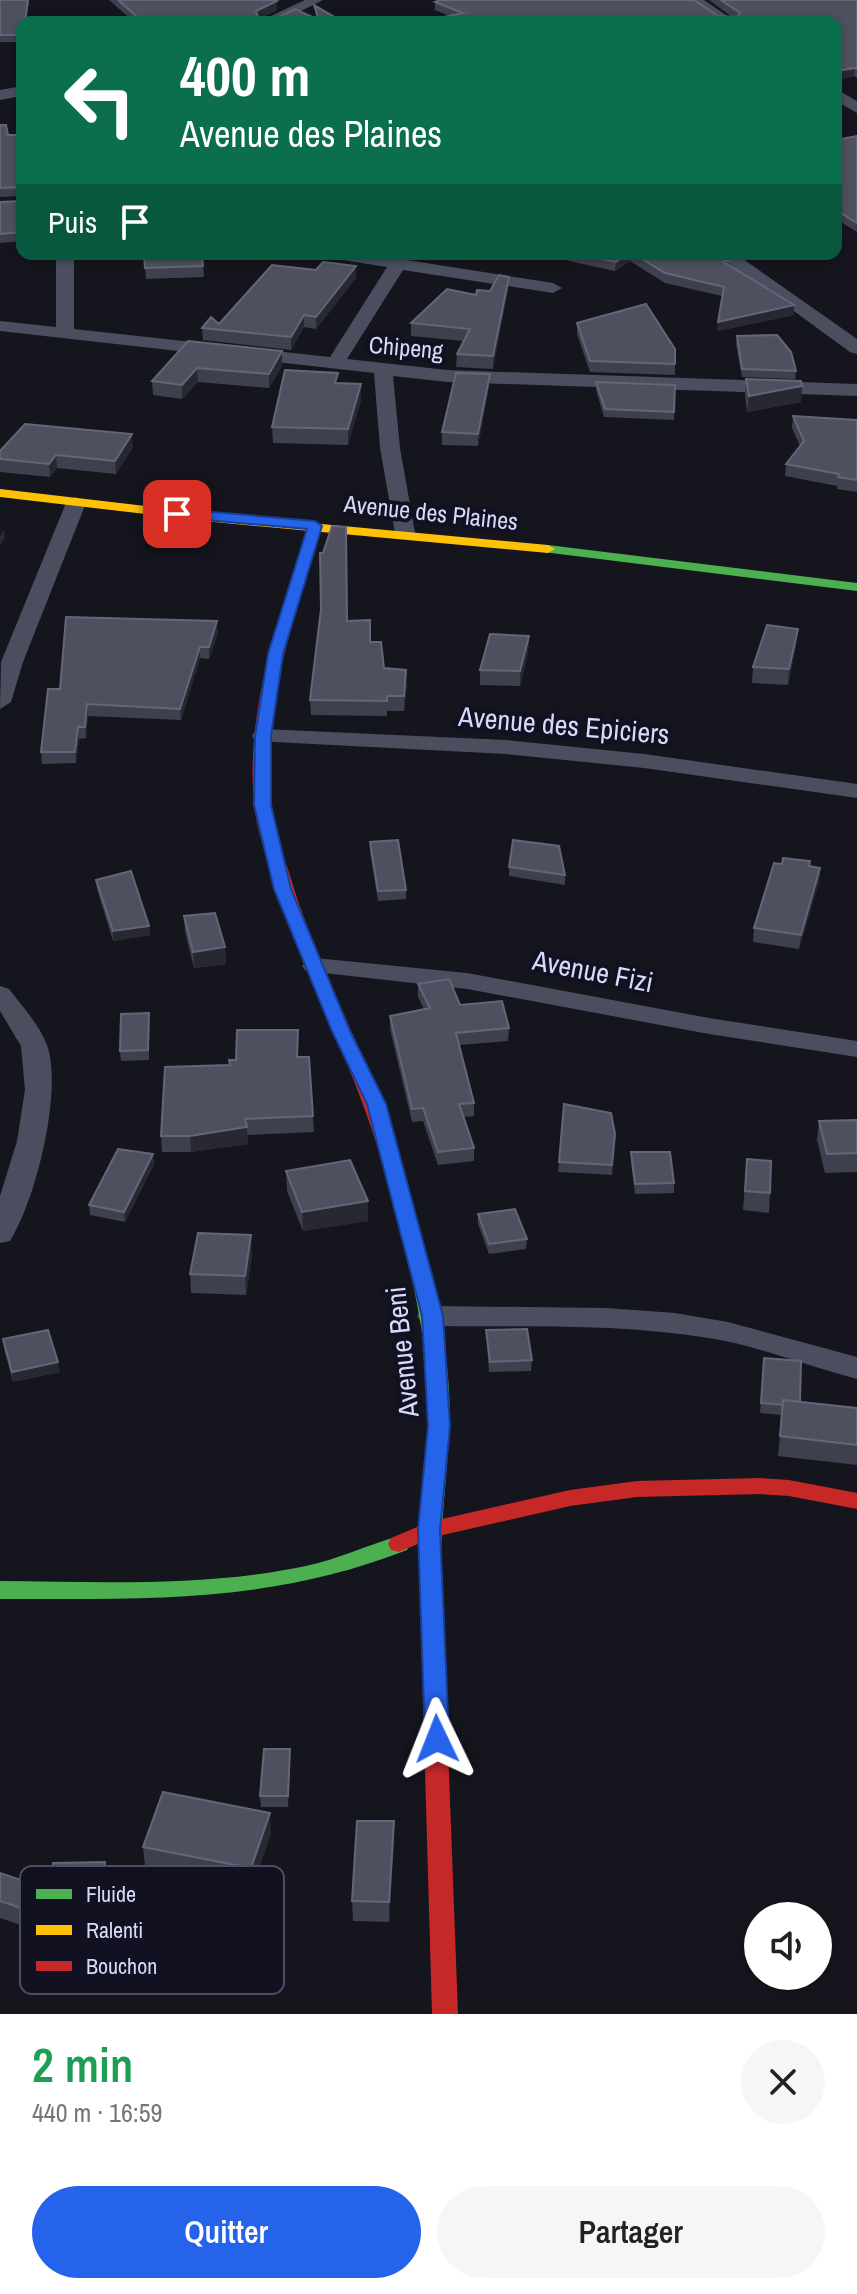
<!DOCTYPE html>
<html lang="fr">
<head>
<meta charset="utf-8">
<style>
	:root { --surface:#fff; --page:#f6f6f6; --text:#222; --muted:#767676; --accent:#2563eb }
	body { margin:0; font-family:"Archivo Narrow",sans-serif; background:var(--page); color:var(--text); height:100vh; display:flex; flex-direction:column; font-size:30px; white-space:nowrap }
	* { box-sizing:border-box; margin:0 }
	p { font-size:26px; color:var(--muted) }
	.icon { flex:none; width:44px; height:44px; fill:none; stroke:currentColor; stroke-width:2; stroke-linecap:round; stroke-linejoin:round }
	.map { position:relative; height:2014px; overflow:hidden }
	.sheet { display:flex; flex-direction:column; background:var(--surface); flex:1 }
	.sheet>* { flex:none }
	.top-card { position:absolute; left:16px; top:16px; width:826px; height:244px; border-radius:16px; box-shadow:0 2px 6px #0004; background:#0b6e4f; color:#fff; overflow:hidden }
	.tools { position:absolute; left:744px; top:1902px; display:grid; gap:16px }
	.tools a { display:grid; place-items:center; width:88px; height:88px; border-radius:50%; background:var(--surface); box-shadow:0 2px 6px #0004; font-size:40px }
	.pin { position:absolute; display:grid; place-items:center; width:68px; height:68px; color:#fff; margin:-34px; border-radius:16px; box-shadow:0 4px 12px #0006 }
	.me { position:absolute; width:88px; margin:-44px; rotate:358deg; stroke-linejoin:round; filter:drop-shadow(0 0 6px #0008) }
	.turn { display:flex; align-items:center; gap:28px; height:168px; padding:0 32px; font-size:36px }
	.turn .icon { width:104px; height:104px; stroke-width:2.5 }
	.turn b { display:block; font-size:56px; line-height:68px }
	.then { display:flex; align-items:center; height:76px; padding:0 32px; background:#0003; gap:16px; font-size:30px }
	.round { display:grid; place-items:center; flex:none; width:84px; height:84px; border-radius:42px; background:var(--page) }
	.headline { display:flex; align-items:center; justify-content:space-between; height:136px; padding:0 32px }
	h1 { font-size:48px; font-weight:600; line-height:60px; color:#1e9e55 }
	.button { display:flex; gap:16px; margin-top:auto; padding:16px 32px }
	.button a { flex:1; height:92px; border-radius:48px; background:var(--accent); color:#fff; font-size:32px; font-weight:600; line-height:92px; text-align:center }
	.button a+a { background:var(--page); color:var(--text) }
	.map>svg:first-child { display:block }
</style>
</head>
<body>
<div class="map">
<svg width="857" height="2014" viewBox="0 0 857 2014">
	<rect width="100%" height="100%" fill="#15151e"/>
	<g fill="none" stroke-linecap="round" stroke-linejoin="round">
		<path fill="#4b4e5e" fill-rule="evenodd" d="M305 0H323L279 22H258Z
			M687 0H704L736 22H719Z
			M22 86V96L0 100V90Z
			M836 89 857 101V113L836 101Z
			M56 254H74V329L330 357 387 267 336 259 327 254H369L553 283 562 288 553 293 403 270 347 359 447 370 857 384V396L447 382 393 376 400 448 415 533 405 539 395 533 380 448 374 373 0 331V321L56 327Z
			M716 254H736L857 339V354L850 352Z
			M76 497 86 503 23 662 11 702 0 709 1 662 66 503Z
			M263 729 506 740 644 754 857 784V798L644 768 506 754 255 741 252 736 255 731Z
			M315 958 467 973 709 1018 857 1041V1057L709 1034 467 989 306 971 302 966 306 961Z
			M0 986 9 989C22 1006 39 1024 47 1045 63 1090 36 1200 10 1241L0 1243V1196L17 1141 25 1090 21 1046 0 1011Z
			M432 1306 606 1308 675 1313 728 1322 857 1357V1379C807 1366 759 1346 709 1338 618 1323 524 1327 432 1326L422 1323 417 1316 422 1309Z"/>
		<path fill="#4caf50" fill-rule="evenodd" d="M548 545 857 583V591L543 552V546Z
			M389 1146 399 1152C420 1230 444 1309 449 1390 452 1448 441 1504 441 1561L438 1567 430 1569 422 1567 419 1561C419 1504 431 1448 428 1391 424 1309 400 1230 379 1152Z
			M399 1536 407 1538 410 1544 407 1550C269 1604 145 1599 0 1599V1581C101 1582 206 1587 306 1566 338 1559 368 1545 399 1536Z"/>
		<path fill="#ffc107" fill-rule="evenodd" d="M0 489 214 514 548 545 555 549 548 553 214 522 0 497Z"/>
		<path fill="#c62828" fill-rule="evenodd" d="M315 522 322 526C295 616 260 710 270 805 273 827 281 849 288 869 316 967 368 1055 399 1152L389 1158 379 1152C350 1055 299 966 270 869 264 848 256 826 254 804 245 709 280 616 308 526Z
			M760 1478 789 1480 857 1493V1509L789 1496 760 1494 637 1497 570 1506 434 1537 399 1552 391 1550 388 1544 391 1538 429 1522 570 1490 637 1481Z
			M430 1553 438 1555 441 1561 458 2014H432L419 1561 422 1555Z"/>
	</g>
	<path fill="#3f404d" d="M0 0H29L26 22H22V42H0Z
		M109 0H274L277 10 262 17 316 18 314 5 343 22H134Z
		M709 0H857V78L854 76 836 80V22L450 16 435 10V2L732 17Z
		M0 125 8 135 22 139V196L0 197Z
		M857 136V232L836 219V140Z
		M22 201V241L0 243V202Z
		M102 254H202L204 277 146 279 144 257 103 258Z
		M557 254H719L730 265 794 315 717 331 722 296 665 283 630 261 615 271 569 261Z
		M356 266V278L316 329 304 327 291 350 203 340 202 328 219 324 316 270Z
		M509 277 508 289 493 369 456 367 457 354 464 341 411 336V323L476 295 490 291Z
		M577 323 675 349V375L590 372 577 334Z
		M737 336 796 371 795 379 742 377 736 344Z
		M188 341 282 366 269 388 198 382 182 399 153 395 152 381Z
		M490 374 489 386 478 446 442 445V432Z
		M746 379 801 402 747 412 745 395Z
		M596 382 675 385 674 420 604 417 596 390Z
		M338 383 361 400 348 445 273 443 272 427Z
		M793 416 857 420V492L837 489V486L785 476 786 464 800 446 792 428Z
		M133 447 116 474 57 468 50 477 0 472V451Z
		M323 553 347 621 370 642 384 668 407 686 404 711H387V716L311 715 310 700 321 609Z
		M218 632 209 659 200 658 181 720 88 716 86 738 79 739 76 763 42 764 41 752 60 689Z
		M529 636 528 652 520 686 480 685V670Z
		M796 645 788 685 752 683 753 667Z
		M370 842 406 890V899L378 901 370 852Z
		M810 866 820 868 819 882 799 949 753 942 754 928Z
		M509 867 565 875V885L509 876Z
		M96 880 149 926 150 935 113 941 97 889Z
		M184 916 225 947 226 964 194 968 185 932Z
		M418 984 509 1028 508 1041 459 1045 474 1103V1116L464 1117 474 1148V1161L438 1165 423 1121 412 1122 390 1029V1016L424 1009 418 997Z
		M149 1013V1060L121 1061 120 1051Z
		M298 1057 313 1116 314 1132 247 1135 248 1144 191 1152H162L161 1136 230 1065Z
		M819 1121 857 1125V1172L825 1173 817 1140Z
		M615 1134 612 1175 558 1172 559 1162Z
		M631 1152 674 1183V1193L635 1194 631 1162Z
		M153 1154 154 1164 125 1222 90 1215 89 1205Z
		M747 1159 770 1193 769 1213 743 1210Z
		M286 1171 368 1201V1221L303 1231 287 1191Z
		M478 1214 527 1239 526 1249 489 1254 478 1224Z
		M252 1255 246 1295 191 1293 190 1274Z
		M486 1330 532 1360 531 1371 489 1372Z
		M3 1339 60 1372 13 1382 4 1349Z
		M764 1358 800 1402 857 1408V1465L778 1456 782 1415 760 1413Z
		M290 1760 288 1807H261L260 1796Z
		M271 1833 252 1889 145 1867 143 1847Z
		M394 1841 389 1922 353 1921 352 1901Z
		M0 1873 51 1890 107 1880 102 1969 64 1958 63 1939 0 1918Z"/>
	<path fill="#272832" d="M277 1V10L257 19 256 11Z
		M216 18 217 22H202Z
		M855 68 854 76 837 80V72Z
		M627 254H630V261L615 271 616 262Z
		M356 266V278L316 329V317Z
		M509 277 508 289 493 369V356Z
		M794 305V315L717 331 718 322Z
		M304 315V327L291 350V337Z
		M282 351V366L269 388V374Z
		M197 368 198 382 182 399V385Z
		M490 374 489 386 478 446V434Z
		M361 384V400L348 445V429Z
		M802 386 801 402 747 412 749 396Z
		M132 434 133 447 116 474 115 461Z
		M56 455 57 468 50 477 49 464Z
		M4 529 5 538 0 546V536Z
		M217 621 218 632 209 659V647Z
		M798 629 796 645 788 685 789 669Z
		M529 636 528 652 520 686V671Z
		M200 647V658L181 720 180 709Z
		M406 670 407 686 404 711V696Z
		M87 704 88 716 86 738 85 727Z
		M78 727 79 739 76 763 75 752Z
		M820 868 819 882 799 949 801 935Z
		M149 926 150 935 113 941V931Z
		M225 947 226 964 194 968 193 952Z
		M247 1127 248 1144 191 1152 190 1136Z
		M153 1154 154 1164 125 1222 124 1212Z
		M368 1201V1221L303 1231 302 1212Z
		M251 1235 252 1255 246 1295 245 1276Z
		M58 1362 60 1372 13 1382 12 1372Z
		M270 1813 271 1833 252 1889 251 1868Z
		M394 1821V1841L389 1922V1902Z
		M105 1862 107 1880 102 1969 100 1951Z"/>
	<path fill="#4f505f" stroke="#646678" stroke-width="2" d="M0 0H28L25 22H22V35H0Z
		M118 0H274L277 1 256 11 258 17H279L295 9 319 20 314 5 343 22H224L216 18 202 22H187L186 17V22H143Z
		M440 0H694L718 16 737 17 740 13 721 0H857V69L855 68 836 71V22H420L463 13 435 2Z
		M0 125H6L8 135H21L22 139V187L0 188Z
		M857 136V223L836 210V140Z
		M22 201V232L0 234V202Z
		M144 254H202L203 266 145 268Z
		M579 254H627L616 262Z
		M634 254H719L730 260 724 262 794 305 718 322 724 287 665 273Z
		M323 262 356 266 316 317 304 315 291 337 202 328 211 317 219 324 272 265 316 270Z
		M499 275 509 277 493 356 457 354 470 329 411 323 447 289 476 295 477 290 490 291Z
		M646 304 675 349V364L590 361 577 323Z
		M777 335 791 352 796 371 742 369 737 336Z
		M188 341 282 351 269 374 197 368 182 385 152 381Z
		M285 370 338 373 335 383 361 384 348 429 272 427Z
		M456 373 490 374 478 434 442 432Z
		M746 379 801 381 802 386 749 396Z
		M596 382 675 385 674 412 605 409Z
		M793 416 857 420V480L838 477 839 474 786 464 804 441Z
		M25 424 132 434 115 461 56 455 49 464 0 459V451Z
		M332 526 346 527 347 621 370 620V642H381L384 668 406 670 404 696H387V701L310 700 321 609 320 553H323Z
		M66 617 217 621 209 647H200L180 709 87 704 85 727H78L75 752H41L48 689H60Z
		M767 625 798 629 789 669 753 667Z
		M490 634 529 636 520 671 480 670Z
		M398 840 406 890 378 891 370 842Z
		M513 840 559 846 565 875 509 867Z
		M783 858 810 861 809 866 820 868 801 935 754 928 774 863 782 864Z
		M131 871 149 926 113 931 96 880Z
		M215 913 225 947 193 952 184 916Z
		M449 979 460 1005 502 1001 509 1028 456 1033 474 1103 459 1104 474 1148 438 1152 423 1108 412 1109 390 1016 430 1008 418 984Z
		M149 1013 148 1050 120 1051 121 1014Z
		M237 1030H298L297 1057H309L313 1116 245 1119 247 1127 190 1136H161L165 1067 230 1065 229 1060H236Z
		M564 1104 611 1113 615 1134 612 1165 559 1162Z
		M856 1120 857 1125V1153L827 1154 819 1121Z
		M118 1149 153 1154 124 1212 89 1205Z
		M631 1152H670L674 1183 635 1184Z
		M747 1159 771 1161 770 1193 745 1191Z
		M350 1160 368 1201 302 1212 286 1171Z
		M515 1209 527 1239 489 1244 478 1214Z
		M198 1233 251 1235 245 1276 190 1274Z
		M527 1329 532 1360 490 1362 486 1330Z
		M48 1330 58 1362 12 1372 3 1339Z
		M764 1358 801 1361 800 1402 783 1400V1405L761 1403Z
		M783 1400 857 1408V1445L780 1436Z
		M264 1749H290L288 1796H260Z
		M163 1792 270 1813 251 1868 143 1847Z
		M357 1821H394L389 1902 352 1901Z
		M105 1862 100 1951 62 1940 71 1925 0 1901V1873L51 1890 53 1863Z"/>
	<path fill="#2563eb" stroke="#184099" stroke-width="2" d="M177 509 315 521 322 526 283 654 271 736V805L291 889 350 1031 386 1104 443 1316 450 1426 440 1530 449 1739 446 1746 437 1748 429 1746 425 1739 418 1530 428 1426 422 1316 367 1104 332 1031 274 889 254 805 255 736 268 654 307 529 172 517 170 514Z"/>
	<g text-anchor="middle" stroke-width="8" stroke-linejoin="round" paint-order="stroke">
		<g font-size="24" fill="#d8daf9" stroke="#112">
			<text transform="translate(406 348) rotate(5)" y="8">Chipeng</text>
			<text transform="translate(431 513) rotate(6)" y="8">Avenue des Plaines</text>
		</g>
		<g font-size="28" fill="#d8daf9" stroke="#112">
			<text transform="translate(564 725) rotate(5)" y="10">Avenue des Epiciers</text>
			<text transform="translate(593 971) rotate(11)" y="10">Avenue Fizi</text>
			<text transform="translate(402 1352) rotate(-96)" y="10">Avenue Beni</text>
		</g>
	</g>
	<rect x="20" y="1866" width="264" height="128" rx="12" fill="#112" stroke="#4d4d62" stroke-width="2"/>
	<rect x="36" y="1889" width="36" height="10" fill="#4caf50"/>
	<rect x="36" y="1925" width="36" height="10" fill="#ffc107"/>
	<rect x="36" y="1961" width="36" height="10" fill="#c62828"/>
	<g font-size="22" fill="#d8daf9">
		<text x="86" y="1902">Fluide</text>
		<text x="86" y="1938">Ralenti</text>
		<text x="86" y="1974">Bouchon</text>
	</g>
</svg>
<div class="tools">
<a><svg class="icon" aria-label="sound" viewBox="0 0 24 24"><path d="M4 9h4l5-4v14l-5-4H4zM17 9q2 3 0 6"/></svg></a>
</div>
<div class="pin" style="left:177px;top:514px;background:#d93025"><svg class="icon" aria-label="arrive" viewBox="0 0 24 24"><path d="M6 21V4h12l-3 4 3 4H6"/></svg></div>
<svg class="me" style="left:437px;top:1739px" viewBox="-20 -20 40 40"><path d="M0-17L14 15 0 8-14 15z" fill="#2563eb" stroke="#fff" stroke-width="4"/></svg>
<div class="top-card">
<div class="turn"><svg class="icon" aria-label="left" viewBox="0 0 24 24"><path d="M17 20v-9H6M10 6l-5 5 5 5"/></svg><div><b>400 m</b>Avenue des Plaines</div></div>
<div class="then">Puis<svg class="icon" aria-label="arrive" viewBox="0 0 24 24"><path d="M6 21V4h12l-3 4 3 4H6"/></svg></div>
</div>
</div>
<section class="sheet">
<div class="headline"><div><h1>2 min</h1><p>440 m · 16:59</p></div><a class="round"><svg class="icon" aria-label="close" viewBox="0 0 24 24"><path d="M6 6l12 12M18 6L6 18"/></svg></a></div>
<div class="button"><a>Quitter</a><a>Partager</a></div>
</section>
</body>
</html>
